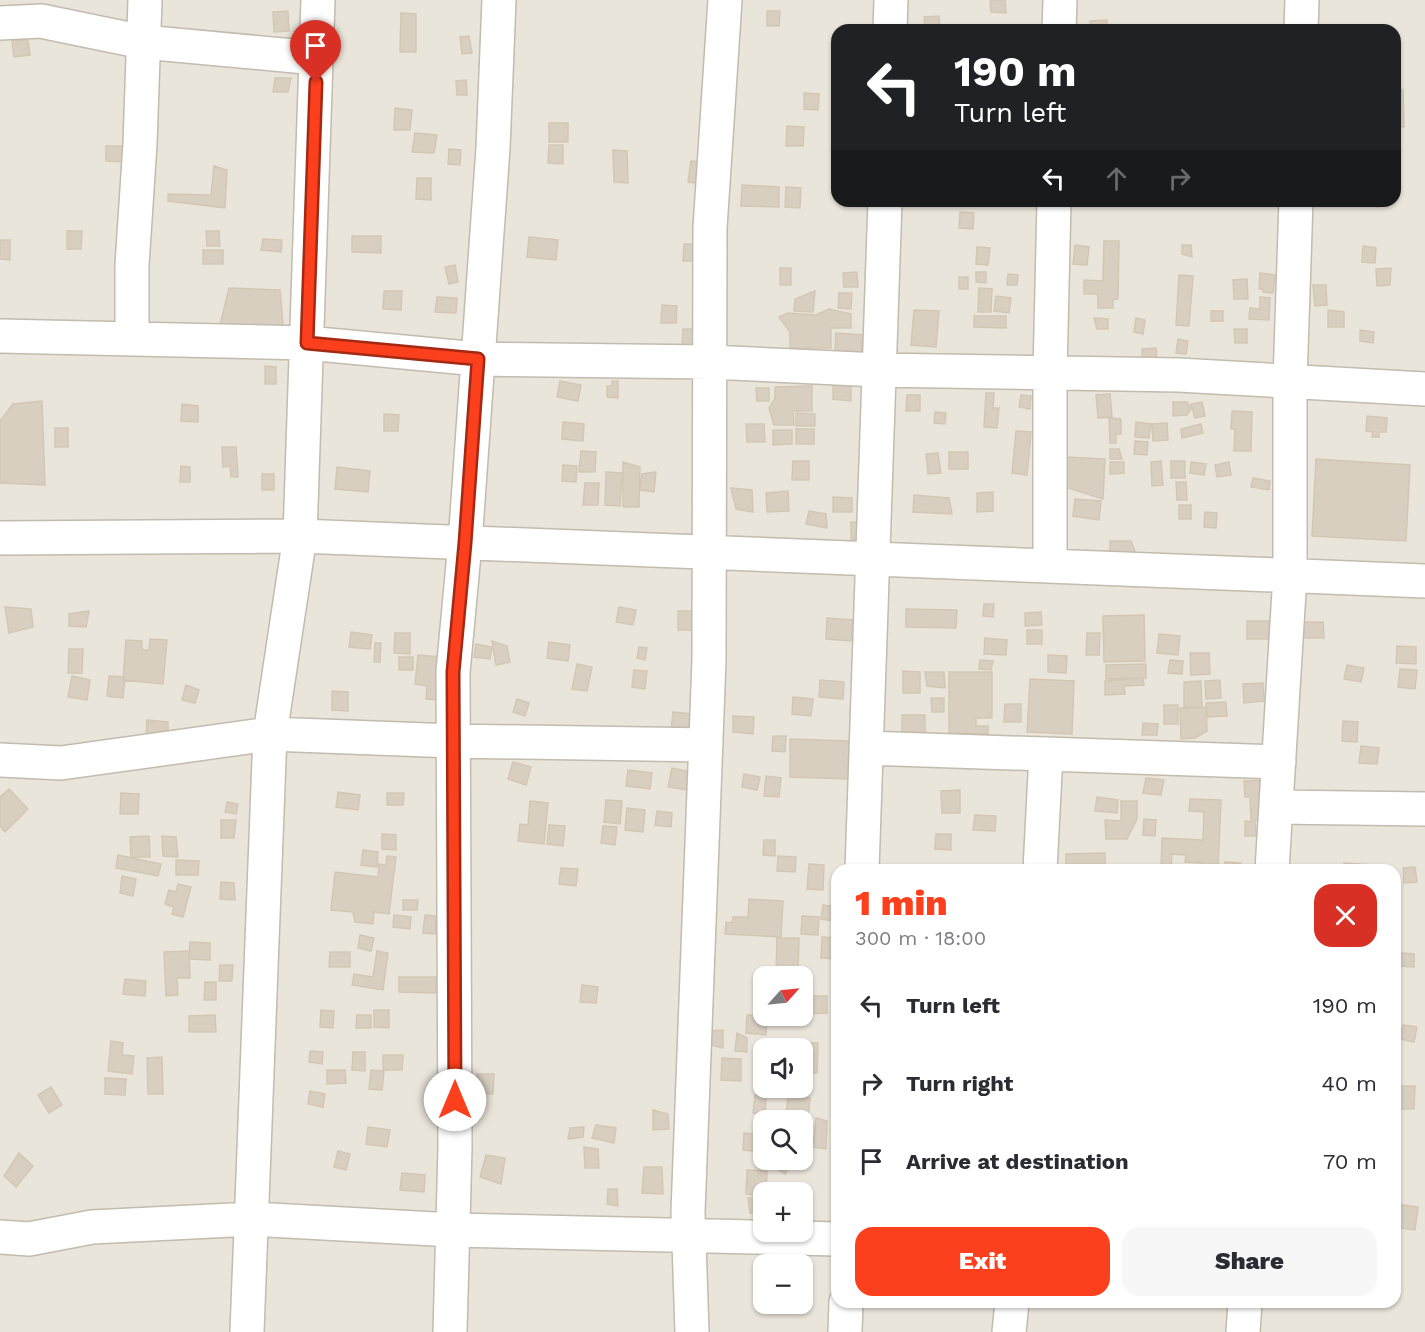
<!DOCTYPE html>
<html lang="en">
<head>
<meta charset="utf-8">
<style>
	:root { --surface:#fff; --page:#f7f7f7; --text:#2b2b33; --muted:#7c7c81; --accent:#fc3f1d }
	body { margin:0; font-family:"Work Sans",sans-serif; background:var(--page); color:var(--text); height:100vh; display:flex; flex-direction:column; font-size:22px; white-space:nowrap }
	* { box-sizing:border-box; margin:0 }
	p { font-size:20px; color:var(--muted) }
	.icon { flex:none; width:33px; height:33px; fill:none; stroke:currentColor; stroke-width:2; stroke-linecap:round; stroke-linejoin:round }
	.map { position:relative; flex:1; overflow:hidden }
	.details { position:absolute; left:831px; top:864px; width:570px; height:444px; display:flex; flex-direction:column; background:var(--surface); border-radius:18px; box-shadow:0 2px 4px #0004 }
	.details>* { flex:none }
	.guide { position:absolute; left:831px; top:24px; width:570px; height:183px; border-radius:18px; box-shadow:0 2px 4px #0004; background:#202124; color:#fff; overflow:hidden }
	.needle { width:39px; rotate:63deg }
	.controls { position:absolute; left:753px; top:966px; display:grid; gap:12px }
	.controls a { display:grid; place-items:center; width:60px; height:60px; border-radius:12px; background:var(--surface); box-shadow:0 2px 4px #0004; font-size:30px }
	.pin { position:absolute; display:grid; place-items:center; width:51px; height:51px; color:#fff; margin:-62px -26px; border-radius:50% 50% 50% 0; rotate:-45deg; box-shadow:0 0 6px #0007 }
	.pin .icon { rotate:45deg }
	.me { position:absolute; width:66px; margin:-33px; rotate:0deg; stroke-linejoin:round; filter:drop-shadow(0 0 4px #0008) }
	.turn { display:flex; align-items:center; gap:21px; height:126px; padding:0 24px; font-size:27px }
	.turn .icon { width:78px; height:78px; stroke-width:2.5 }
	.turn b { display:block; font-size:42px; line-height:51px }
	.lanes { display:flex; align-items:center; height:57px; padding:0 24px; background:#0003; justify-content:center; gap:30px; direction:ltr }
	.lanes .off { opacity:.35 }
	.round { display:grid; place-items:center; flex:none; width:63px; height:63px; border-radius:18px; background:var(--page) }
	.summary { display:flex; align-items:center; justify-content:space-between; height:102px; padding:0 24px }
	h1 { font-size:36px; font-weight:800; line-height:45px; color:var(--accent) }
	.button { display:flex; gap:12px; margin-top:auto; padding:12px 24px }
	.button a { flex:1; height:69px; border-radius:18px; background:var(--accent); color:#fff; font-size:24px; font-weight:800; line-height:69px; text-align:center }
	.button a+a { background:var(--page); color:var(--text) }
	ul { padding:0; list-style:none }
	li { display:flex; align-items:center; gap:18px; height:78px; padding:0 24px }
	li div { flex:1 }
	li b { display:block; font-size:22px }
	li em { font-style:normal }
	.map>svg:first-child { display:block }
</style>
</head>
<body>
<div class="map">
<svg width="1425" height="1332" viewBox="0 0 1425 1332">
	<rect width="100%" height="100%" fill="#f6f3ec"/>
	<path fill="#eae5da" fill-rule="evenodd" d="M0 0H1425V1332H0ZM837 30H1395V201H837ZM837 870H1395V1302H837ZM764 976H802V1016H764ZM764 1048H802V1088H764ZM764 1120H802V1160H764ZM764 1192H802V1232H764ZM764 1264H802V1304H764Z"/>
	<path fill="#d8cfc1" stroke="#d3c7b4" stroke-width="1.5" d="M990 0H1005L1006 13 991 12Z
		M288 11 289 31 274 32 273 12Z
		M767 11H780L779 26H767Z
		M401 13 416 14V52H400Z
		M939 16 940 30H925L924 17Z
		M1107 20 1108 30H1090V21Z
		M469 36 472 53 462 54 460 37Z
		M28 40 30 55 14 57 12 41Z
		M275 78H291L288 92H273Z
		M466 80 467 95H457L456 81Z
		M1395 90H1403L1404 127 1395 126Z
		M804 93 819 94 818 110 804 109Z
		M395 108 412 110 410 130H394Z
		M549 123H568V142H549Z
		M787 126 804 127 803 146H786Z
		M415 133 437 135 434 153 412 152Z
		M549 145H563V164L548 163Z
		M106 146H124V162L106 161Z
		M449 149 461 150 460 165 448 164Z
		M613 150 627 151 628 183 614 182Z
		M691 161 707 163 703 184 688 182Z
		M214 166 227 170 225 208 168 201V194L211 195Z
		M417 178H431V200L416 199Z
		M742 185 779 187V207L741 206Z
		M786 187 801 188 800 208 785 207Z
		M1325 201H1380V207Z
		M960 212 974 213 973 229 959 228Z
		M67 231H82L81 249H67Z
		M206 231H219L220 246H207Z
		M352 236H381V253L352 252Z
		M529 237 558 240 556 260 527 257Z
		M263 239 282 240 281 252 261 250Z
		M0 240H10V260L0 259Z
		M1104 241H1119L1118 299 1113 300V308H1098V294H1084V280L1103 281Z
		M684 244H695L694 261H683Z
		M1075 245 1089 247 1087 265 1073 264Z
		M1182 245H1191L1192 257 1182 254Z
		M1363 246 1376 248 1375 263 1362 262Z
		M977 247 990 248 988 265 976 264Z
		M203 250H223V264H203Z
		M455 265 458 282 449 284 445 267Z
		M780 268H791V285H780Z
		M1391 268 1390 285 1377 286 1376 269Z
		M857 272 858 287H844L843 273Z
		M976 272H986V283L976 282Z
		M1260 273 1275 275 1273 293 1263 292V289H1259Z
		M1008 274 1018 275 1017 285H1007Z
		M1179 275 1193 276 1189 326 1176 325Z
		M959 277H968V289H959Z
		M1247 279 1248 299H1234L1233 280Z
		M1313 285H1326L1327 305 1315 306Z
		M229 288 280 290 284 336 220 325Z
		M979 288 992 289 991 312H978Z
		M384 291H402L401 310 383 309Z
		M815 291 813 312 794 311 795 299Z
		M839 293H852L851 309 838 308Z
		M996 296 1011 298 1009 313 994 311Z
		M437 297 457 298 456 313 435 312Z
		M1260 297 1270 298 1269 320 1249 319 1250 308 1260 309Z
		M662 305 677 306 676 323H661Z
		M829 309 851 314V328H831V348H790V332L779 317 788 313 816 315Z
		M914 310 939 311 936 347 911 345Z
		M1328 310 1344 312V327H1328Z
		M1211 311H1223V321H1211Z
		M974 316H1006V328L974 327Z
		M1094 318 1108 319V329H1097Z
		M1136 318 1145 320 1143 334 1134 332Z
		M683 329H702L701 347 682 346Z
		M1234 329H1247V343H1235Z
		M1360 330 1374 332 1373 343 1360 341Z
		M836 333 863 335 861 353 835 350Z
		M1178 339 1188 341 1186 354 1176 353Z
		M1156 348 1157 358H1142V349Z
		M265 366 276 367V384H265Z
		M560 381 581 385 578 401 557 397Z
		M612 381H618V398L607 397V386H612Z
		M833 385 851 386V401L833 399Z
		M812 386V411H793L794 425H774L769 408 775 398V387Z
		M756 388H769V401H757Z
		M986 393H994L993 408H999L997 428 984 427Z
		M1110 394 1112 417 1098 418 1096 395Z
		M907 395H920V411H906Z
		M1021 395 1031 396 1030 409 1019 407Z
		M42 401 45 485 0 483V421L13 404Z
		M1173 402H1187L1191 409 1187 415 1173 416Z
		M1202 402 1205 416 1195 418 1191 404Z
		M182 404 198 406V422L181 421Z
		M1232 411 1252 412 1251 451H1234L1235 429H1231Z
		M935 412 946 413 945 424 934 423Z
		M796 413 815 414V426H796Z
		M384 414 399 415 398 431H384Z
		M1367 416 1387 418 1386 432H1379V437H1372L1373 432 1366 431Z
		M1109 418 1121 419V434H1116V443H1110Z
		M563 422 584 424 583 441 562 439Z
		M1136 422 1151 424 1149 438 1135 437Z
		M1167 423 1168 440 1153 441 1152 424Z
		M746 424H764L765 442H747Z
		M1201 424 1203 433 1182 438 1181 429Z
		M55 428H68V447H55Z
		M796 429H814V444H796Z
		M773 430H792V444L773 445Z
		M1016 431 1031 432 1027 475 1012 473Z
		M1135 441 1148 442 1147 455 1134 454Z
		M222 447H236L238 477H231L230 466 223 467Z
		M1110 449H1119L1122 459H1110Z
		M581 451 596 452 595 472H579Z
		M949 452H968V469H949Z
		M938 453 941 473 928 474 926 454Z
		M1066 457 1105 459 1103 499 1065 487Z
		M1316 459 1410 465 1406 541 1312 536Z
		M793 461H809V480H792Z
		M1161 461 1163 485 1152 486 1151 462Z
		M1171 461H1185V478H1171Z
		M623 462 640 467 639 507H623Z
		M1110 462H1124V473L1110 474Z
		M1191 462 1206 464 1204 475 1190 473Z
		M1229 462 1231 475 1217 477 1215 465Z
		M563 465 577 466 576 482 562 481Z
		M181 466 190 467V482H180Z
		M337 467 370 471 368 492 335 489Z
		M606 472 622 473 620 506 605 505Z
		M656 472 654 492 640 490 642 474Z
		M262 474H274V490H262Z
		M1253 478 1270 481 1269 490 1251 487Z
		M1176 482H1186L1187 500H1177Z
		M585 483H599L598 505H583Z
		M731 488 752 490 753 512 736 509Z
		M788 491 789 511 767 512 766 493Z
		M993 492V511L977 512V493Z
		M914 495 949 498 952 514 913 512Z
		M833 497 852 498V512H833Z
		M1075 499 1101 501 1099 520 1073 516Z
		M1179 505H1191V519H1179Z
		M809 511 826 514 827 528 806 524Z
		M1205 512 1217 513 1216 528 1204 527Z
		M851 522H866L865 540 851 539Z
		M1110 541H1131L1136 554 1110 553Z
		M984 604H994L993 617 983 616Z
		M5 607 31 609 33 627 9 633Z
		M619 607 636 610 633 625 616 622Z
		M906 609 957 610 956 628 906 627Z
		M89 611 86 627 69 626V614Z
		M678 611H696V630H678Z
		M1041 612 1042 625 1025 626V613Z
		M1144 615 1145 661 1104 662 1103 616Z
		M827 618 853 620 851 641 826 639Z
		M1247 621H1269V639H1247Z
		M1304 622H1323L1324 638H1303Z
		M1027 630H1042V644H1027Z
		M351 632 372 635 370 649 349 647Z
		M395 633H410V654L394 653Z
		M1087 633H1100L1099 655H1086Z
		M1159 634 1180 636 1178 655 1157 653Z
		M985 638 1007 640 1006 655 984 654Z
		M150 639 167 640 163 684 123 680 126 640 142 641V650H149Z
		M492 641 507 646 510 662 496 665Z
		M549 642 570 645 568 661 547 658Z
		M375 643H381L380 662H374Z
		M476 644 492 647 490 659 474 657Z
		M1397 646 1416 647V664L1396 663Z
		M639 647 647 648 645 660 637 658Z
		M69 649H83L82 673H68Z
		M1190 653H1209L1210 674 1191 675Z
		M418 655 452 658 443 700 426 699 427 686 415 684Z
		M1048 655 1067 656 1066 673 1048 672Z
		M399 657H413V670H399Z
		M980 660 993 661 991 670 979 669Z
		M1170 660 1183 661 1182 674 1168 673Z
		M577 664 592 667 587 691 572 689Z
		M1146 664V678L1106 679V665Z
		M1347 665 1364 668 1361 682 1344 679Z
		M1400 669 1417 670 1415 689 1398 687Z
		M634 670 647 671 645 689 632 687Z
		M903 671 920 672V693H903Z
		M925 672H944L945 688 927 686Z
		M949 672H992V718H976V726H988V734L949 733Z
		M72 676 90 680 87 700 68 697Z
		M109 676 125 677 123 698 107 696Z
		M1143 678 1144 685 1124 686 1125 694 1105 695V681Z
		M1030 679 1074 681 1072 734 1027 732Z
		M820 680 844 682 843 699 819 697Z
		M1220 680 1221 698 1206 699 1205 681Z
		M1201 681 1202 707H1184V682Z
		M1263 683 1264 701 1244 703 1243 684Z
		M186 685 199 690 195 703 182 700Z
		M332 691 348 692V711L332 710Z
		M793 697 813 699 811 716 792 714Z
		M931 698H944V712H932Z
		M517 699 529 703 525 716 513 712Z
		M1226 702 1227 716 1207 717 1206 703Z
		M1005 704H1021V722H1004Z
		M1164 705H1178V724H1164Z
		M1206 707 1207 731 1195 738 1181 739 1180 708Z
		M673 712 693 714 690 733 671 731Z
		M902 715H925V732H902Z
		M733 716 754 717 753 734 733 732Z
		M147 720 168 722V740L146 739Z
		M1343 721 1358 722 1357 742 1342 741Z
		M1143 723 1158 724 1157 735H1142Z
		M773 736H786L785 752 772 751Z
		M790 739 850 741 849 779 790 777Z
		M1361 746 1379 748 1377 764 1359 763Z
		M513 762 531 767 526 785 508 779Z
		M672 768 691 772 687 790 668 787Z
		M628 770 652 773 650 789 626 786Z
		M744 774 760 777 757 790 742 787Z
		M766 776 781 778 779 797 764 796Z
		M1146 778 1164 780 1161 795 1143 793Z
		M1263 780 1265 819 1255 820 1256 836H1245V821L1251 822 1250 797H1245L1244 781Z
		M9 789 28 809 5 832 0 826V797Z
		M960 790V813H942L941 791Z
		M338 792 360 795 358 810 336 807Z
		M121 793 139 794 138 814H120Z
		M387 793H404L403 805H387Z
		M1097 797 1118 800 1117 813 1095 811Z
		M1190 799 1221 800 1218 870H1201L1202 863 1185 862 1186 855 1172 854 1171 869H1161L1162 838 1203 840 1204 812 1189 811Z
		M606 800 622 801 620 824 604 822Z
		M530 801 548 803 544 844 518 841 520 824 528 825Z
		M1121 801H1137V819L1127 839H1106L1105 820 1121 821Z
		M227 802 238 804 236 814 225 812Z
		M627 808 645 810 643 832 625 830Z
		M657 811 672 813 671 827 655 825Z
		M975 815 996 816 995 831 973 830Z
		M1144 819 1156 820 1155 836 1143 835Z
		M221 820H236L234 838H221Z
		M549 825 565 826 563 846 547 844Z
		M603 826 617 827 615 845 601 843Z
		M382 834 396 835V850L382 849Z
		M936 834H951V850L935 849Z
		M149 836 150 857H131L130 837Z
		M162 836 176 837 178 857 163 856Z
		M764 840H775V856L763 855Z
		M363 850 378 852 377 867 361 865Z
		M1105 853V869H1066V854Z
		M118 855 161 864 158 876 116 868Z
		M387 856 396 857 389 914 374 912 373 924 355 922 353 912 331 910 335 872 378 877 379 864 386 865Z
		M778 856 796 857 795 872 777 871Z
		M176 860 199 861 198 875H176Z
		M1225 862 1241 863 1240 870H1224Z
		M1344 863 1373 865V870H1343Z
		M809 864 824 865 823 890 807 889Z
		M1415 867 1417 882 1404 883 1403 868Z
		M561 868 578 869 576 886 559 884Z
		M122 876 136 879 133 896 120 893Z
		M221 882 234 883 235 900 220 899Z
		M178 884 191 887 183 917 172 914 174 907 165 904 169 890 176 892Z
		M749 899 783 901 781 937 725 934 726 922 732 923 733 917H748Z
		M403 900H418L417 910H403Z
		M823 905 836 907 834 921 821 919Z
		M394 915 411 917 410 929 393 927Z
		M425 915 436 916 435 934 423 933Z
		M802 916 819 917 818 935 801 934Z
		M360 935 374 938 371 951 358 948Z
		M822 937 837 938V959L821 958Z
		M777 938H799L798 976H776Z
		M190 942 210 943V960L189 959Z
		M189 951 190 978H177L178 995 166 996 164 952Z
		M377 951 388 953 383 990 352 985 354 974 373 977Z
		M330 952H350V967H329Z
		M1400 953 1414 954V967L1400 966Z
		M220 965H233L232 981H219Z
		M399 977H436V993L399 992Z
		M125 979 146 981 145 996 123 994Z
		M205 982H216V1000H204Z
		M582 985 598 987 596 1003 580 1002Z
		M808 996H827V1013L808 1014Z
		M321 1010 334 1011 333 1028 320 1027Z
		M374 1010H389V1028L374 1027Z
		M215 1015 216 1032H189V1016Z
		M357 1015H371V1028H356Z
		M747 1015 767 1016 766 1035 746 1033Z
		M1403 1025 1417 1027 1414 1042 1400 1039Z
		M723 1030V1048L711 1045 712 1031Z
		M737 1033 747 1038V1052L735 1051Z
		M111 1041 123 1043 122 1055 134 1056 132 1074 108 1071Z
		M800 1042 818 1043 817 1073 802 1072V1048H800Z
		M310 1051 323 1052 322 1064 309 1062Z
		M353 1052H365V1071L352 1070Z
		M383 1055H403L402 1070H383Z
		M162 1057 163 1094H148L147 1058Z
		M722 1058 741 1059V1081L721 1080Z
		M755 1067H761L765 1091H756Z
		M327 1070H345L346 1083 327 1084Z
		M371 1070 384 1071 382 1090 369 1089Z
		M477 1074H494L493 1094 476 1093Z
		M105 1078 126 1079 125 1095 105 1094Z
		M1399 1086H1415L1414 1109H1398Z
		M51 1087 62 1105 49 1113 38 1095Z
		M310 1091 325 1094 323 1107 308 1104Z
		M755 1095 766 1096 765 1114 753 1113Z
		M788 1096 810 1098 808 1119 786 1117Z
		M653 1110 668 1114 669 1129 653 1130Z
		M816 1118 827 1121 826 1149 813 1147Z
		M596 1125 616 1128 614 1143 592 1138Z
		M368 1127 390 1130 387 1147 366 1144Z
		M584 1127 583 1137 568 1139 570 1128Z
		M744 1133 764 1135V1152L743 1150Z
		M584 1147 598 1149 599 1168H585Z
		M338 1151 350 1154 346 1170 334 1167Z
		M19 1153 33 1166 16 1187 4 1176Z
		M486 1155 505 1158 501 1184 480 1177Z
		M775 1160H794L785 1174 771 1165Z
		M644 1167H662L663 1194 642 1193Z
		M747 1170 767 1171 766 1192H764V1195L746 1194Z
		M402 1173 425 1175 424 1192 400 1190Z
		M608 1189H617L618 1206 607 1204Z
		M748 1198H764V1214L750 1213Z
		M1395 1204 1418 1207 1415 1230 1395 1227Z"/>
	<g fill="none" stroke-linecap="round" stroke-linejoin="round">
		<defs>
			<path id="minor" d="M0 23 41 21 143 42 316 58
				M890 30 891 0
				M1059 30 1060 0
				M1301 30 1302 0
				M0 336 307 343 478 359 710 362 879 370 1179 375 1425 389
				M132 339V265L140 144 145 0
				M0 538 300 536 1425 581
				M1050 566V373L1054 201
				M866 748 1279 762
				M0 760 61 763 270 734 453 741 706 745
				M1276 807 1425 809
				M862 870 885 201
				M1040 870 1046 754
				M1272 870 1290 575V381L1296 201
				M0 1237 29 1239 92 1227 252 1219 453 1230 837 1239
				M247 1332 270 734 300 536 318 0
				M450 1332 455 1148 453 672 465 543 493 148 499 0
				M692 1332 688 1212 709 660 710 228 725 0
				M845 1332 846 1302
				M1009 1332 1012 1302
				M1243 1332 1245 1302"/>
		</defs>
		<use href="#minor" stroke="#c2bbae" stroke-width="36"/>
		<use href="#minor" stroke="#fff" stroke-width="33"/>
	</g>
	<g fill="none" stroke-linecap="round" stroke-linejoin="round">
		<defs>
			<path id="route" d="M316 82 307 343 478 359 465 543 453 672 455 1100"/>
		</defs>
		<use href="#route" stroke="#a42913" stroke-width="15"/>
		<use href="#route" stroke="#fc3f1d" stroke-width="10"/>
	</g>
</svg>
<div class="controls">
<a><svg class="needle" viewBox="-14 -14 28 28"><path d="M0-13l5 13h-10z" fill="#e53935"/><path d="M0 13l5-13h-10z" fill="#7c7c81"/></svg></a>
<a><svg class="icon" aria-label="sound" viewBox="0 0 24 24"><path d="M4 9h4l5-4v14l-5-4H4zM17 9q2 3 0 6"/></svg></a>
<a><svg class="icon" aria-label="search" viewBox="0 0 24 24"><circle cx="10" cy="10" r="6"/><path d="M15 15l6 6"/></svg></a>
<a>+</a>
<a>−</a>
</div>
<div class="pin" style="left:316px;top:82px;background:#d93025"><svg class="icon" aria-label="arrive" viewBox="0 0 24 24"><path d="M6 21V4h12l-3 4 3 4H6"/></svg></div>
<svg class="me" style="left:455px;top:1100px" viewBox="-20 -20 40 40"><circle r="19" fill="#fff"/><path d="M0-13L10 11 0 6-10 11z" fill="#fc3f1d"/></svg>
<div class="guide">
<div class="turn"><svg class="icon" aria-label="left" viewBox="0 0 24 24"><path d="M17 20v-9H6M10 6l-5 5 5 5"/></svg><div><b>190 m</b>Turn left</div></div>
<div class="lanes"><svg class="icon" aria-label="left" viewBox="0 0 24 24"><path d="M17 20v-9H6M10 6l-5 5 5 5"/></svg><svg class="icon off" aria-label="ahead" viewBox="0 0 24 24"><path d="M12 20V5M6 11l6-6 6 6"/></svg><svg class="icon off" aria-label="right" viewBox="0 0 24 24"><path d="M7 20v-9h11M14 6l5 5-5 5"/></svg></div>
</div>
<section class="details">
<div class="summary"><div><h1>1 min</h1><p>300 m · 18:00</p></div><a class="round" style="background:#d93025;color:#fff"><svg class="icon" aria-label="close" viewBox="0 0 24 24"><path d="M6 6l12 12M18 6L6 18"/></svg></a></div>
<ul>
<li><svg class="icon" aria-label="left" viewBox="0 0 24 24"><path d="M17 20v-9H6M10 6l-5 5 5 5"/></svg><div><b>Turn left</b></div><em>190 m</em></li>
<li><svg class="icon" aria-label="right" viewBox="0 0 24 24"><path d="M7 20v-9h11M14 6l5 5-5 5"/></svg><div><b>Turn right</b></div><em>40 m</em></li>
<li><svg class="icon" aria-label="arrive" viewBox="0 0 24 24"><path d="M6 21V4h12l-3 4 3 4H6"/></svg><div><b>Arrive at destination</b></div><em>70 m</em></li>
</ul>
<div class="button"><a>Exit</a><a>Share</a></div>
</section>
</div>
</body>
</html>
